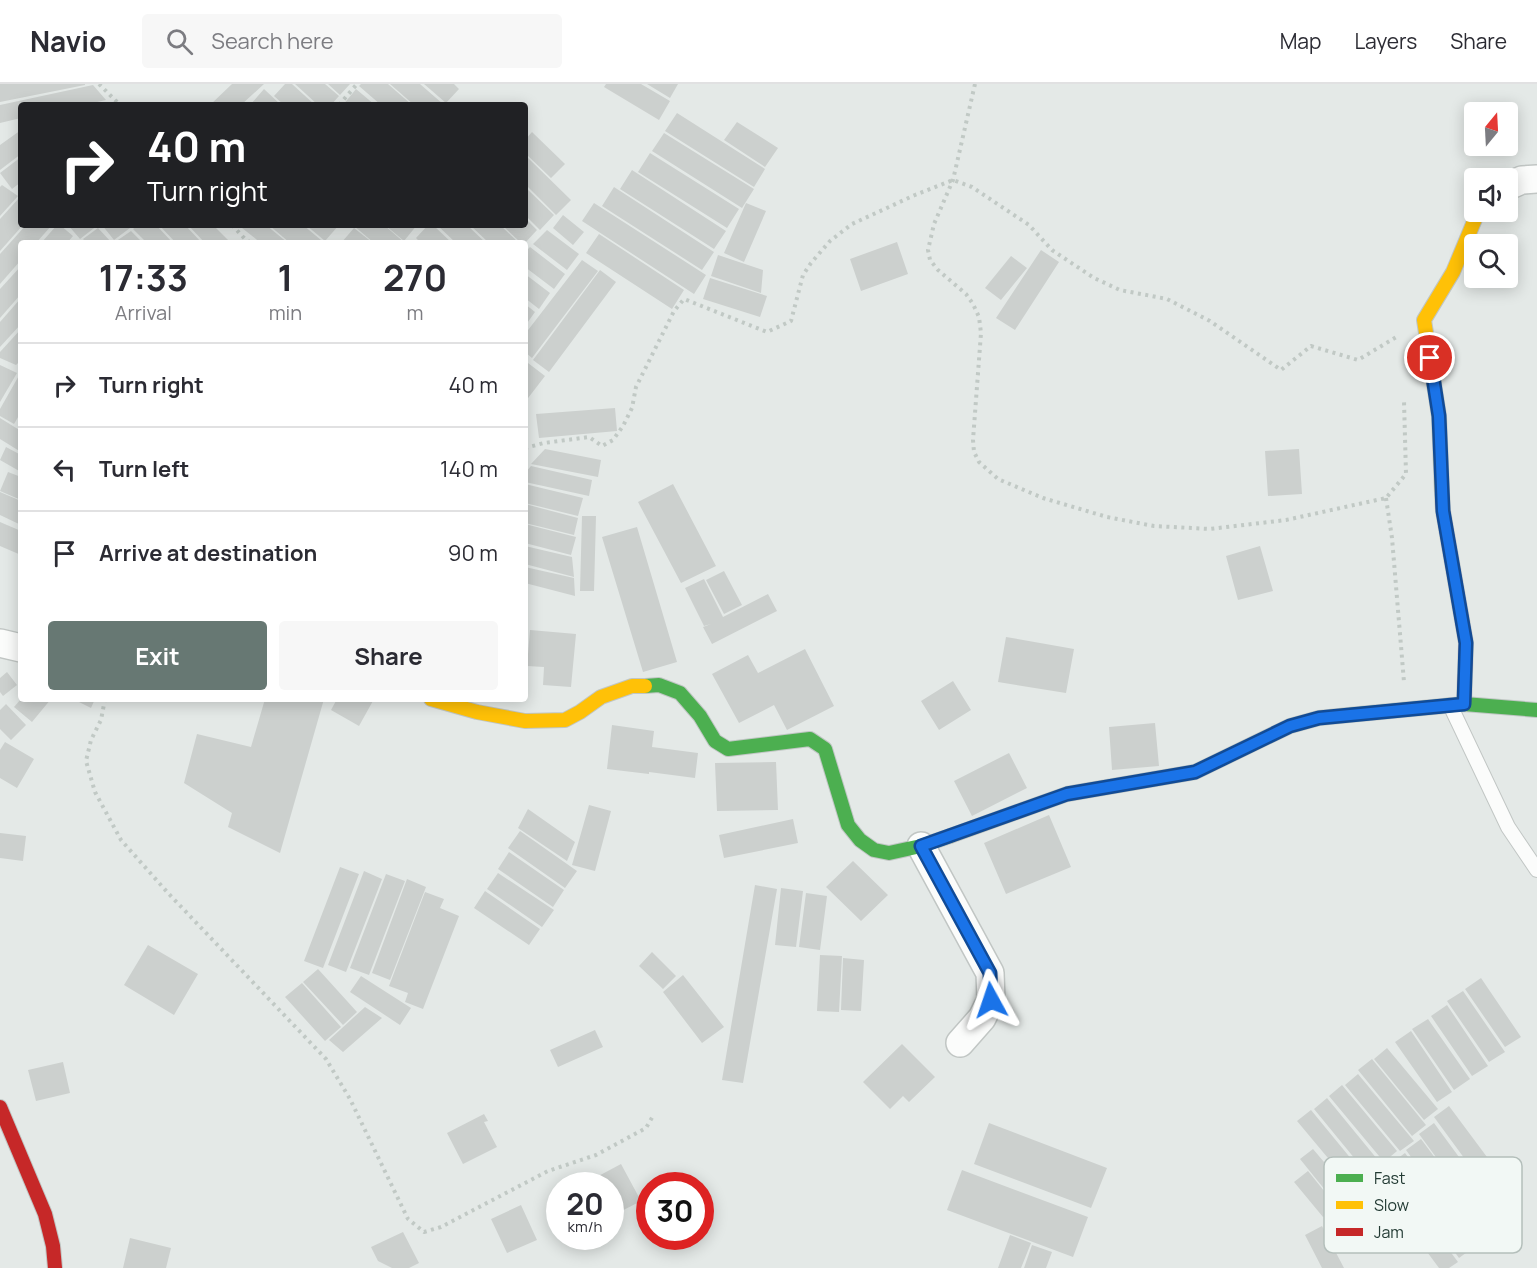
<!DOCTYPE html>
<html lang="en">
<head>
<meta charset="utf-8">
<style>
	:root { --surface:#fff; --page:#f7f7f7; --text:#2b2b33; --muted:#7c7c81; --line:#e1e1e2; --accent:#677873 }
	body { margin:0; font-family:Manrope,sans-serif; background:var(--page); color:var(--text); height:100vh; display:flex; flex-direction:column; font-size:22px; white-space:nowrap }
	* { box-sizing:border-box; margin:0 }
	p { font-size:20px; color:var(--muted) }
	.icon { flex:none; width:33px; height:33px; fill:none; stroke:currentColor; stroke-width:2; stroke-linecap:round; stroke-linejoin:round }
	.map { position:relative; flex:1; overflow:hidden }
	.drawer { position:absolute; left:18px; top:156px; width:510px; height:462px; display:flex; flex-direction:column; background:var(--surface); border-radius:6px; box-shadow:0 3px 15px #0003 }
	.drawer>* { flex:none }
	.banner { position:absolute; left:18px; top:18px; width:510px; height:126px; border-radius:6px; box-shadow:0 3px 15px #0003; background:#202124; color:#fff; overflow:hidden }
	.needle { width:39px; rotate:18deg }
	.buttons { position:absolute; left:1464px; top:18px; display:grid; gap:12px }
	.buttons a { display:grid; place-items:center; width:54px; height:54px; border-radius:6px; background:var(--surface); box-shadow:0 3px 15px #0003; font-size:30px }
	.speed { position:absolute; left:546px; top:1088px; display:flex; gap:12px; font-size:30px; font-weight:700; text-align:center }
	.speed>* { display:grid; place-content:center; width:78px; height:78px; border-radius:50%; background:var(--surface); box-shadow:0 3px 15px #0003; line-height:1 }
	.speed small { font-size:15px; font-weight:400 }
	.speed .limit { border:9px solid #d22; background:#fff; color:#111 }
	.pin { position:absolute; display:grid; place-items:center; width:51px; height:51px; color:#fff; margin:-26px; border:3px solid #fff; border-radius:50%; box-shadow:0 2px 6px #0007 }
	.me { position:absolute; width:66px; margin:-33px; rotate:355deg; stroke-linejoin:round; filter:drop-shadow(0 0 4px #0008) }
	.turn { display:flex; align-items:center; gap:21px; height:126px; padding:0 30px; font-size:27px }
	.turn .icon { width:78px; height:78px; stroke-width:2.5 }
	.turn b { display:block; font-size:42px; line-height:51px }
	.eta { display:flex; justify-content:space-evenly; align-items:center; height:102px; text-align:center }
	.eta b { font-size:36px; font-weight:700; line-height:42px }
	.cta { display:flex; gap:12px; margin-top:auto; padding:12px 30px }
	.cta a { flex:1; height:69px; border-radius:6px; background:var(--accent); color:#fff; font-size:24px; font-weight:700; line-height:69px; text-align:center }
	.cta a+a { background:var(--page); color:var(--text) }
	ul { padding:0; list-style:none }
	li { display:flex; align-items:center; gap:18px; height:84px; padding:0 30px; border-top:2px solid var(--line) }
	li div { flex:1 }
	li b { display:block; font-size:22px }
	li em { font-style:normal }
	header { display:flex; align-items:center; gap:36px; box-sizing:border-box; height:84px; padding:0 30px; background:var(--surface); border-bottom:2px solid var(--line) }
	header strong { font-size:28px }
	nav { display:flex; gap:33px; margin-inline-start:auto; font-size:21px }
	.search { width:420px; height:54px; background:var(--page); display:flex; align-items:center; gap:15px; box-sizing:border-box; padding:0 21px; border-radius:6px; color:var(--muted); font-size:22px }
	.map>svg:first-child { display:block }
</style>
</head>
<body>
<header>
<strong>Navio</strong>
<div class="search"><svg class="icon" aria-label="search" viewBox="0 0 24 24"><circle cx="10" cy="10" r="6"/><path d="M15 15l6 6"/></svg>Search here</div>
<nav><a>Map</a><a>Layers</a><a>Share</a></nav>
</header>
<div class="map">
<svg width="1537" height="1184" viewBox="0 0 1537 1184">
	<rect width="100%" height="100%" fill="#e4e9e7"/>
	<path fill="#ccd0ce" d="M0 0H85V1L0 18Z
		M232 0H264L241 21H210Z
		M285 0H292L315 21H284L274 12Z
		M295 0H325L339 12 331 21H318Z
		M328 0H350L340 11Z
		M361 0H388L412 21H381L359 2Z
		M390 0H420L443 20 441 21H414Z
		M424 0H454L459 5 446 19Z
		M606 0H641L670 17 659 36 604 3Z
		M647 0H678L670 14Z
		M93 1 106 16 84 21H21V34L0 39V21Z
		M264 5 281 21H250Z
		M356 5 375 21H343Z
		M677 29 765 85 754 103 665 47Z
		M737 38 778 64 765 83 724 56Z
		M21 46V70L0 86V61Z
		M532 48 565 80 551 94 525 69V56Z
		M664 49 754 105 742 124 652 67Z
		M650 69 739 125 727 144 638 88Z
		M525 71 571 116 556 131 525 100Z
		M21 73V98L12 105 0 89Z
		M632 86 726 147 714 165 620 105Z
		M2 101 18 112 0 132V103Z
		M525 103 554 131 540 146 525 131Z
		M614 103 714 168 702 186 602 122Z
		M20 113 21 114V141H23L0 167V135Z
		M594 119 706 191 694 210 582 137Z
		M746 119 766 127 744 178 724 169Z
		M563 131 584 148 573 161 553 144Z
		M525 134 537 146 525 159H521L502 141H525Z
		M26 141H52L36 159H21V176L0 200V170Z
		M57 141H60L73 152 67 159H41Z
		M68 141H98L80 155Z
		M102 141H134L114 156Z
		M138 141H156L173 159H147L133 145Z
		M159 141H185L202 159H176Z
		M188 141H213L231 159H205Z
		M244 141H266L288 159H261L242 144Z
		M269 141H303L321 156 318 159H290Z
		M306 141H339L325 157Z
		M353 141H384L405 159H374Z
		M385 141H417L404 157Z
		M428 141H433L452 159H421L416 154Z
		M437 141H467L486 159H456Z
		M470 141H500L519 159H489Z
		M98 144 112 159H87L83 155Z
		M354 144 373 159H341Z
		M547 146 579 170 567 186 533 160Z
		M131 147 143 159H116L115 158Z
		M599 150 684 206 672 225 586 169Z
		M897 158 908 190 861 207 850 175Z
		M530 163 565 190 554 205 525 183V168Z
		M1041 166 1059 178 1015 246 996 234Z
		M718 171 763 186 761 209 711 192Z
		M1011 172 1027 184 1001 216 985 204Z
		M582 176 598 187 532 274 525 268V250Z
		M21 182V210L0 234V205Z
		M600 186 616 198 549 288 533 276Z
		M525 190 550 209 539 225 525 214Z
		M710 194 767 212 760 233 703 215Z
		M21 214V240L0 263V238Z
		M525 220 535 228 525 242Z
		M21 245V276L16 281 0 274V268Z
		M528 279 545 292 525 318V284Z
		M0 281 17 289 0 318Z
		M21 288V328L14 340 0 332V325Z
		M615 324 617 347 539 354 536 330Z
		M0 334 21 347V368L0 355Z
		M6 363 21 371V388L0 376Z
		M545 365 601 376 598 393 531 380Z
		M1299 365 1302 410 1268 412 1265 367Z
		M531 382 592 396 589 412 525 398V389Z
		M8 388 21 393V416L0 407Z
		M525 400 583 414 578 432 525 419Z
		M673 400 716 482 681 499 638 418Z
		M0 408 21 417V441L0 431Z
		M525 420 578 434 574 451 525 439Z
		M582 432H596L594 507H580Z
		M0 438 21 447V471L0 462Z
		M525 440 576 453 571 471 525 459Z
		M637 443 677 578 643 588 602 453Z
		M525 462 572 473 574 493 525 480Z
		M1260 462 1273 507 1238 516 1226 472Z
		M525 483 574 494 575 512 525 499Z
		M724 487 742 521 724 530 706 496Z
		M704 495 723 533 768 510 777 527 712 560 703 543 711 540 704 542 685 504Z
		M530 546 576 550 571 603 543 601 544 583 527 582Z
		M1006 553 1074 565 1066 609 998 598Z
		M805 565 834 622 787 646 774 621 739 639 712 590 748 571 758 589Z
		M7 588 17 601 3 612 0 608V594Z
		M953 597 971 626 939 646 921 617Z
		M21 615H51L32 638 14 623Z
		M73 615H95L91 624Z
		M265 615H324L280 769 228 743 232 729 184 699 197 650 251 663Z
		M337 615H374L359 642 331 626Z
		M6 620 26 641 11 656 0 645V626Z
		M1155 639 1159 682 1112 686 1109 643Z
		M612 641 654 647 652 663 698 669 695 694 649 688V690L607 685Z
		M5 658 34 675 17 704 0 694V666Z
		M1009 669 1027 704 972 732 954 697Z
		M776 678 778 726 717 727 715 679Z
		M589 721 611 727 595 787 572 781Z
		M528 725 575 758 567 777 518 744Z
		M1049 731 1071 783 1006 810 984 759Z
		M793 735 798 759 724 774 719 751Z
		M520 747 577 787 565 804 508 764Z
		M0 749 26 752 23 777 0 774Z
		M509 768 564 806 553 823 498 785Z
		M853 777 888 811 861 837 826 803Z
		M340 783 359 790 323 884 304 877Z
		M364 787 382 795 346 888 328 881Z
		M498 789 554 826 542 843 487 805Z
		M386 790 405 797 369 891 350 884Z
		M407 795 426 803 390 896 372 889Z
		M755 801 777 805 743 999 722 996Z
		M781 804 803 807 796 863 775 861Z
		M485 807 540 845 529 861 474 824Z
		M425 808 444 815 440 824 459 832 423 925 405 918 408 909 389 902Z
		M806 809 827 812 820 866 799 863Z
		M148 861 198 890 174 931 124 901Z
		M652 868 676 892 663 905 639 882Z
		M820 871 842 872 839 928 817 927Z
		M843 874 864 876 861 927 841 926Z
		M318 885 357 928 343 941 303 898Z
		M683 891 724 943 702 959 663 908Z
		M361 892 411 924 400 941 350 908Z
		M1481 894 1521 953 1505 963 1465 905Z
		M302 899 341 943 325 957 285 913Z
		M1463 907 1505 968 1489 978 1447 917Z
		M1447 921 1488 982 1472 992 1431 932Z
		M365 923 382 934 343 968 329 956Z
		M1428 935 1470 995 1454 1006 1412 945Z
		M595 946 603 963 558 983 550 966Z
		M1411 947 1452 1008 1437 1018 1395 958Z
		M902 960 935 993 909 1018 903 1012 890 1025 863 998Z
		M1387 964 1438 1025 1424 1036 1374 975Z
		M1372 975 1426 1041 1412 1052 1358 986Z
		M63 978 70 1009 36 1017 28 986Z
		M1358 990 1414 1057 1400 1067 1345 1001Z
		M1342 1001 1397 1067 1384 1078 1329 1012Z
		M1327 1014 1382 1081 1369 1092 1314 1025Z
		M1449 1022 1519 1116 1503 1127 1434 1033Z
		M1311 1026 1366 1093 1353 1104 1297 1037Z
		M484 1030 488 1037 484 1038 497 1063 463 1080 447 1049Z
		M989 1039 1107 1084 1091 1124 974 1080Z
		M1434 1039 1503 1133 1488 1144 1419 1050Z
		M1421 1055 1491 1149 1475 1160 1406 1066Z
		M1313 1065 1351 1110 1338 1122 1300 1075Z
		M1405 1069 1474 1163 1459 1174 1390 1080Z
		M621 1080 641 1117 610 1133V1101H594L591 1096Z
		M1388 1084 1458 1178 1449 1184H1439L1373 1095Z
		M962 1086 1088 1133 1073 1173 947 1126Z
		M1308 1087 1337 1123 1323 1133 1294 1098Z
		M521 1121 537 1156 507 1169 491 1135Z
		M1322 1142 1344 1184H1322L1305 1151Z
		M403 1148 419 1179 409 1184H392L378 1177 371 1163Z
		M1010 1151 1031 1159 1021 1184H998Z
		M130 1154 171 1164 166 1184H123Z
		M1032 1161 1052 1168 1046 1184H1024Z"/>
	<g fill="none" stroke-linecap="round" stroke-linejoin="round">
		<defs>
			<path id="lane" d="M1450 621 1508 743 1537 786"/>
			<path id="street" d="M1508 102 1522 96 1537 95
				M0 559 21 564
				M921 762 990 889 991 916 982 934 960 959"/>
			<path id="fast" d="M645 602 659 601 680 609 700 632 715 657 728 665 810 655 825 665 848 741 860 756 874 766 889 769 921 762 950 752
				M1349 631 1464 620 1537 626"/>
			<path id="slow" d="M1442 409 1439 332 1424 236 1453 188 1478 128
				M431 615 477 628 525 637 565 636 580 628 601 613 632 602H645
				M950 752 1067 710 1195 688 1290 642 1319 634 1349 631"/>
			<path id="jam" d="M1442 409 1443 427 1466 559 1464 620
				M0 1023 45 1130 53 1162 55 1184"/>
		</defs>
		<use href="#lane" stroke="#c1c6c4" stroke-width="16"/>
		<use href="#street" stroke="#c1c6c4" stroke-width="30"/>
		<use href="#fast" stroke="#c0c6c4" stroke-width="16"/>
		<use href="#slow" stroke="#c0c6c4" stroke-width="16"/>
		<use href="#jam" stroke="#c0c6c4" stroke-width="16"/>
		<path stroke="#c1c9c5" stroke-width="4" stroke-dasharray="3 4.5" stroke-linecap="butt" d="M99 0 120 21
			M975 0 953 96 934 140 928 166 930 176 938 186 966 210 973 220 979 233 981 249 973 356 974 368 979 378 998 395 1043 414 1107 433 1154 442 1210 445 1286 436 1386 414 1406 390 1404 317
			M339 21 357 0
			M232 141 245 155 251 159
			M525 364 544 359 589 353 602 362 613 356 623 342 632 324 636 303 674 227 684 215 767 248 791 237 803 191 811 179 830 157 852 140 915 111 953 96 972 103 1029 141 1052 166 1094 194 1120 206 1167 215 1210 237 1281 286 1311 262 1358 276 1398 252
			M1386 414 1392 454 1404 598
			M105 615 101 636 91 656 86 677 95 708 121 756 168 809 326 975 350 1015 408 1135 424 1148 441 1143 548 1087 596 1071 646 1044 653 1032"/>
		<use href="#lane" stroke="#fbfcfb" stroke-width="14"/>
		<use href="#street" stroke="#fbfcfb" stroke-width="27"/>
		<use href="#fast" stroke="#4caf50" stroke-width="14"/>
		<use href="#slow" stroke="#ffc107" stroke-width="14"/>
		<use href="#jam" stroke="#c62828" stroke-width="14"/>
	</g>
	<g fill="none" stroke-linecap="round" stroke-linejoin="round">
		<defs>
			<path id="route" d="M991 916 990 889 921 762 1067 710 1195 688 1290 642 1319 634 1464 620 1466 559 1443 427 1439 332 1430 274"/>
		</defs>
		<use href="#route" stroke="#114b97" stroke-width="15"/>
		<use href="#route" stroke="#1a73e8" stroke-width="10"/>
	</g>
	<rect x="1324" y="1073" width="198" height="96" rx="9" fill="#f2f8f5" stroke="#b4bfbb" stroke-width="1.5"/>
	<rect x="1336" y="1090" width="27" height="8" fill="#4caf50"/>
	<rect x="1336" y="1117" width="27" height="8" fill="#ffc107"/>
	<rect x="1336" y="1144" width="27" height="8" fill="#c62828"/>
	<g font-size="16" fill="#233b34">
		<text x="1374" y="1100">Fast</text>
		<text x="1374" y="1127">Slow</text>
		<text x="1374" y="1154">Jam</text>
	</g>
</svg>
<div class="buttons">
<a><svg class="needle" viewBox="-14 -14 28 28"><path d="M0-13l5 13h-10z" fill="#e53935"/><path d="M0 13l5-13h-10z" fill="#7c7c81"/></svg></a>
<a><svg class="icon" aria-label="sound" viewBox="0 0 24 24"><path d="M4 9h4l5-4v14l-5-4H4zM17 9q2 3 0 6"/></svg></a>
<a><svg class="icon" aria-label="search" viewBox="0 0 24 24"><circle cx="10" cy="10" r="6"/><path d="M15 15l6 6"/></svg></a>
</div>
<div class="speed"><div>20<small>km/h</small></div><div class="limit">30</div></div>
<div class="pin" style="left:1430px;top:274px;background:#d93025"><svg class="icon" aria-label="arrive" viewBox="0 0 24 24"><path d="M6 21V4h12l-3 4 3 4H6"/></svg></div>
<svg class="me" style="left:991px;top:916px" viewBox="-20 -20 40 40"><path d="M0-17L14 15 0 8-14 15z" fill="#1a73e8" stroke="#fff" stroke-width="4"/></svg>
<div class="banner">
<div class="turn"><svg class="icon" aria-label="right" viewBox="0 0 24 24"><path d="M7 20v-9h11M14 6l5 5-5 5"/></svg><div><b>40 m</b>Turn right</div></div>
</div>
<section class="drawer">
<div class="eta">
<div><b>17:33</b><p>Arrival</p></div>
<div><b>1</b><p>min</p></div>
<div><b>270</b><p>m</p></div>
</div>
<ul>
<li><svg class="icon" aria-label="right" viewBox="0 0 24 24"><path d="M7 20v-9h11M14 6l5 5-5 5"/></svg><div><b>Turn right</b></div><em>40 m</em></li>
<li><svg class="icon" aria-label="left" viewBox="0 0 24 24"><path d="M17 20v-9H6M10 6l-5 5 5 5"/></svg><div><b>Turn left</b></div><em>140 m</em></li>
<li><svg class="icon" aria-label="arrive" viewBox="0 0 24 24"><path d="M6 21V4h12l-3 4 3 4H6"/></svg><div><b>Arrive at destination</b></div><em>90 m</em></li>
</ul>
<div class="cta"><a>Exit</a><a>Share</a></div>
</section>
</div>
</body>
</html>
